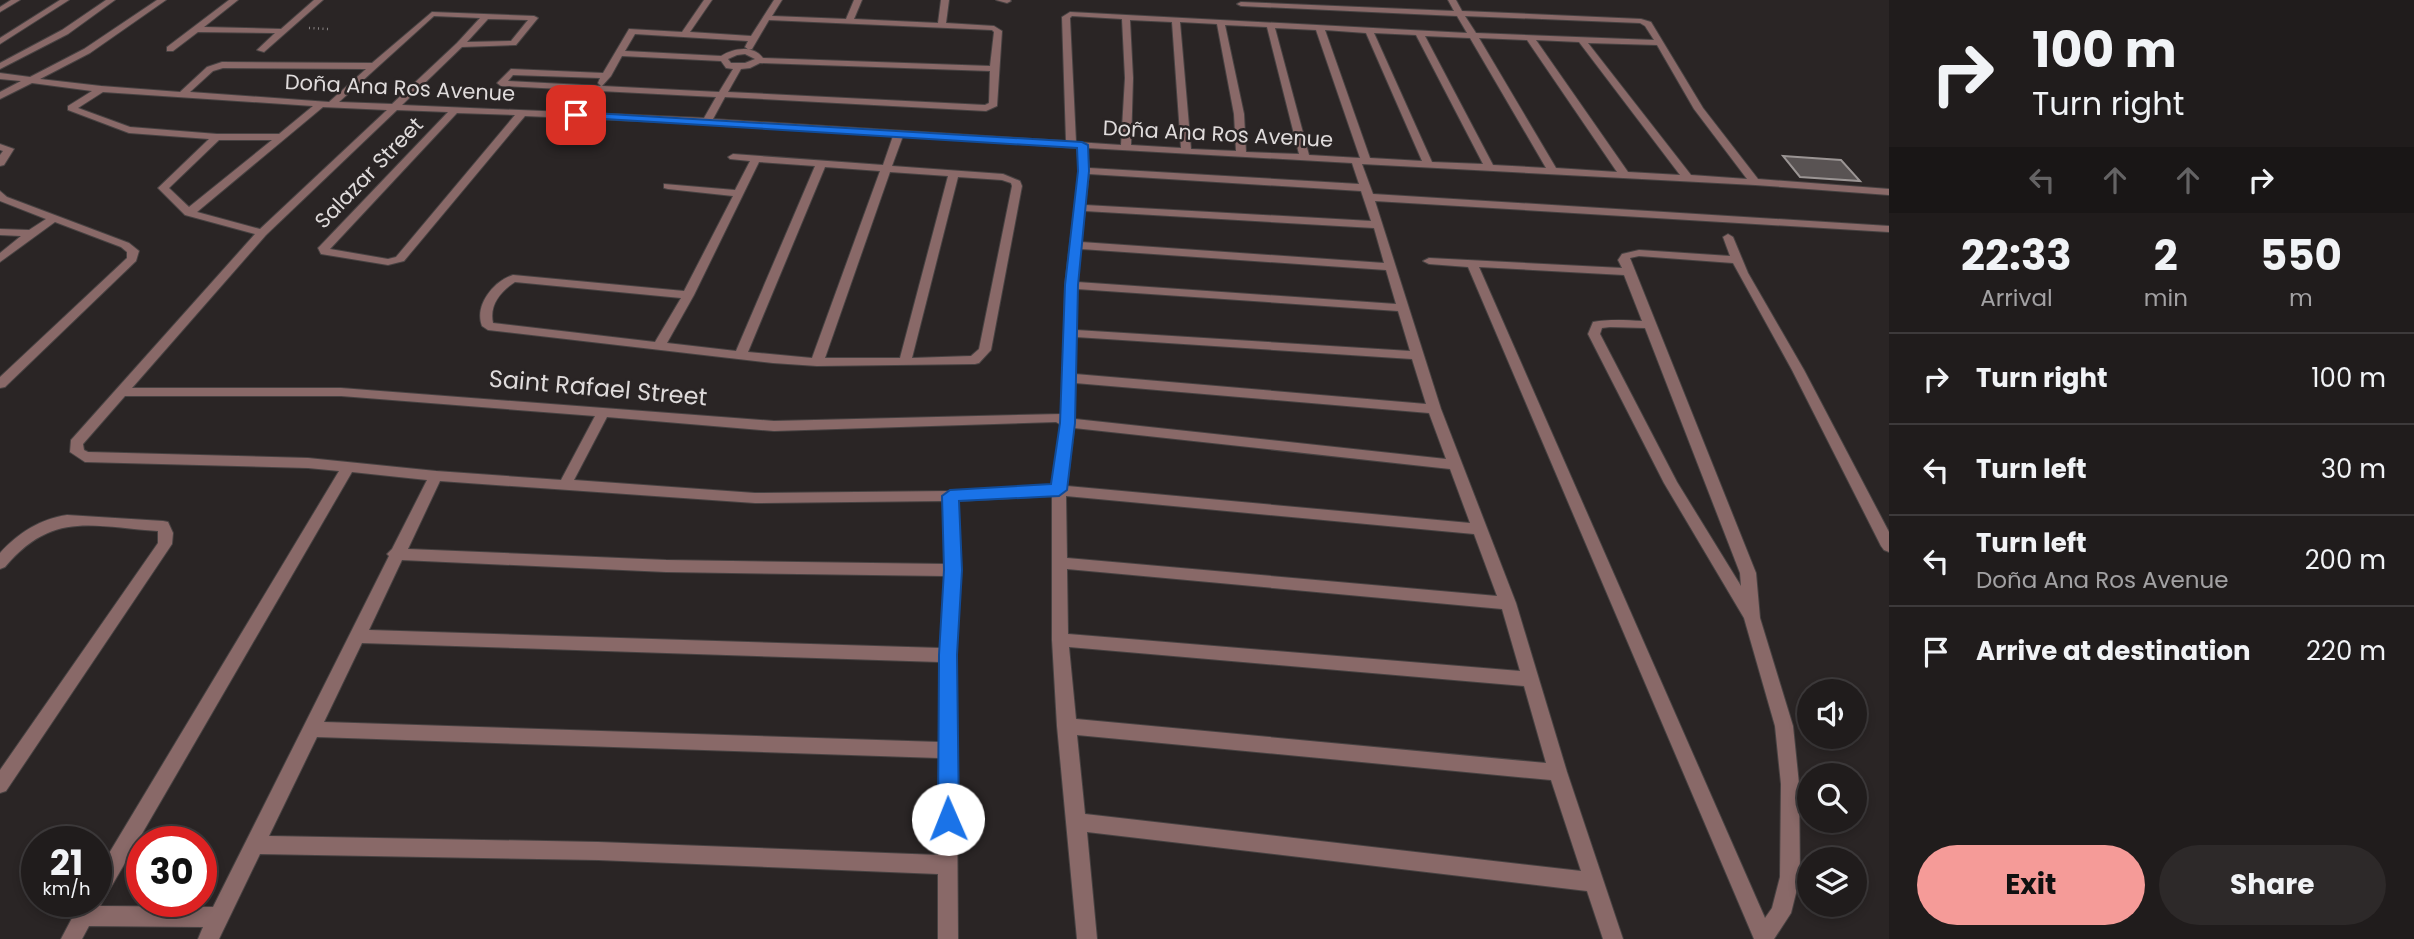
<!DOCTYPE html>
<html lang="en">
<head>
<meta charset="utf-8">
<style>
	:root { --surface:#201c1c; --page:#2d2929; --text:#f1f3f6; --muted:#a2a1a3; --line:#3d3a3b; --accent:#f59b98 }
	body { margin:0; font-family:Poppins,sans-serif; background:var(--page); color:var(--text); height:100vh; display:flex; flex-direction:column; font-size:26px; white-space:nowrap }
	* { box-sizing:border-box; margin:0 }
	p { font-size:23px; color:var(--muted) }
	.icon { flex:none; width:38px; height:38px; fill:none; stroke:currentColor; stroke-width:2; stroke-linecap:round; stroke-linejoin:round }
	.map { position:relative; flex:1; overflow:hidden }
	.side { display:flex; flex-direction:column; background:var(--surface); width:525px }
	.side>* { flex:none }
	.banner { background:#201c1c; color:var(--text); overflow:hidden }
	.fabs { position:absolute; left:1797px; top:679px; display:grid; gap:14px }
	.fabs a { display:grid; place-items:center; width:70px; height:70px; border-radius:50%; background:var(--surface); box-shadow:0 4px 10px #0003,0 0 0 2px var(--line); font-size:35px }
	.speed { position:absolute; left:21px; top:826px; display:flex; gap:14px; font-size:35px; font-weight:700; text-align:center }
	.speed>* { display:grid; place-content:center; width:91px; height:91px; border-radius:50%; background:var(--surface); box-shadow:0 4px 10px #0003,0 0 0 2px var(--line); line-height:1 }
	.speed small { font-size:18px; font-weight:400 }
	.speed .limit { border:10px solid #d22; background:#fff; color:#111 }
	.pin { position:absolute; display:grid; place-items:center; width:60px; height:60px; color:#fff; margin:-30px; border-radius:14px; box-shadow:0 4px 10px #0006 }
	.me { position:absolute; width:77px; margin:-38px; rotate:359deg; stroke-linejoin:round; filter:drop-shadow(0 0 5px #0008) }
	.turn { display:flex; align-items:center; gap:24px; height:147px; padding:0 28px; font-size:32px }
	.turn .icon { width:91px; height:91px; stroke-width:2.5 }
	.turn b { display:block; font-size:49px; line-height:60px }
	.lanes { display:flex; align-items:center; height:66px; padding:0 28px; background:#0003; justify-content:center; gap:35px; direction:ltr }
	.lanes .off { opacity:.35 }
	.eta { display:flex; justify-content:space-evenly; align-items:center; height:119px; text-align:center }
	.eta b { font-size:42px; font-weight:700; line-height:49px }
	.action { display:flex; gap:14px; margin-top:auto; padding:14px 28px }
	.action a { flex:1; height:80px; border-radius:42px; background:var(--accent); color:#111; font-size:28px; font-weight:700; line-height:80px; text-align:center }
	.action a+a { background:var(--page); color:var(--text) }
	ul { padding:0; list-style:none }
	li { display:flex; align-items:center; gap:21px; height:91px; padding:0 28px; border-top:2px solid var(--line) }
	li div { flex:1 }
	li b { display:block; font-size:26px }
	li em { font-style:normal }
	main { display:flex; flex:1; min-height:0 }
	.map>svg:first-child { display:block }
</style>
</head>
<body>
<main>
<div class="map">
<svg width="1889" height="939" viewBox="0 0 1889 939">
	<rect width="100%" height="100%" fill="#2a2525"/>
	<path fill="#595353" stroke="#9b9594" stroke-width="2" d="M1783 156 1841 160 1860 181 1800 177Z"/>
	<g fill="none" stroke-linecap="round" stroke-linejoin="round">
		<defs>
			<path id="minor" d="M11 0H20L0 12V7Z
				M60 0H69L0 44V38Z
				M106 0H115L68 34 0 69V63L62 30Z
				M157 0H166L90 53 40 79 101 86 180 92 207 67 222 62 372 63 432 12 534 16 538 18 516 45 462 47 402 105 704 118 716 97 501 86 497 83 511 69 603 73 629 29 682 32 704 0H712L690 32 751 36 774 0H782L772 16 846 19 854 0H862L854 19 938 23 941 0H949L946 23 994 26 1002 31 997 106 986 111 725 97 713 119 1066 141 1062 17 1070 12 1467 33 1457 16 1241 6 1237 4 1241 2 1454 11 1448 0H1456L1462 11 1641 19 1651 22 1703 108 1758 179 1889 189V195L1755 185 1362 164 1373 194 1889 226V232L1375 201 1441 409 1516 603 1567 772 1623 939H1603L1587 891 1087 832 1097 939H1077L1057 726 1052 640V496L957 501 961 570 956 655 958 939H938V874L598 860 260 854 219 939H198L203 927 89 926 82 939H61L81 901H96V875L339 471 308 468 85 462 70 452 71 440 255 234 185 215 158 188 209 139 129 133 68 110V106L92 91 32 83 0 99V92L21 81 0 79V73L30 77 84 49ZM434 16 480 18 457 43 392 104 339 102ZM1072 16 1122 19 1125 78 1121 145 1076 142 1070 18ZM1465 16 1640 23 1645 26 1654 40 1476 33ZM488 19 528 20 511 41 467 42ZM769 20 992 30 994 32 990 66 763 58C753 45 734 48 721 56L625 51 635 34 748 41 745 47 749 50 752 49ZM1130 20 1172 22 1181 148 1131 145 1133 78ZM1180 22 1217 24 1234 114 1236 151 1191 149ZM1225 25 1267 27 1299 154 1246 152 1244 114ZM1275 28 1316 30 1360 158 1309 155ZM1325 30 1366 33 1422 161 1370 158ZM1374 33 1416 35 1483 164 1432 162ZM1425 36 1470 38 1546 168 1493 165ZM1479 38 1527 40 1617 172 1556 168ZM1536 40 1579 42 1680 175 1628 172ZM1588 43 1657 45 1694 109 1747 179 1691 175ZM745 54 755 59 745 63H731L728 59 737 55ZM622 56 721 61 726 68 733 69 719 92 602 86 611 76ZM760 63 990 71 989 103 985 105 728 92 741 69 750 68ZM223 68 366 69 329 102 190 92 213 71ZM513 75 600 78 598 83 601 86 508 81ZM103 92 313 106 279 134H217L130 127 78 108ZM323 107 387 110 260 229 197 212ZM397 110 448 112 320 246 318 248 321 254 388 265 404 261 525 116 707 124 893 136 883 165 733 154 728 157 730 159 750 161 735 190 664 184V188L668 189 733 196 684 291 513 275C494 281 474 305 482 326L488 330 773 363 817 366 975 364 979 363 991 350 1022 186 1020 181 1003 174 892 166 903 136 1077 148 1079 171 1065 285 1062 414 774 421 341 388H132L266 235ZM457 113 515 115 396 257 388 259 330 249ZM219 140H272L189 207 169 188ZM1087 148 1352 163 1359 184 1089 168ZM759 162 815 166 736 351 667 343 694 295ZM825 167 880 171 812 358 748 352ZM890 172 948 176 900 358H825ZM1089 174 1361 191 1371 221 1085 205ZM958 177 1002 180 1011 183 1012 186 979 349 971 356 912 358ZM1085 211 1374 228 1384 263 1081 242ZM1081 249 1386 270 1396 304 1077 282ZM515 282 681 298 655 342 493 323C489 305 501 291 515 282ZM1077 289 1398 311 1410 351 1076 330ZM1076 337 1412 359 1426 404 1075 374ZM1075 383 1429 413 1446 459 1075 419ZM125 396H341L595 416 561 480 436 471 308 458 88 452 84 450 83 444ZM607 417 774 431 1056 422 1061 425 1053 485 950 491 755 493 574 480ZM1074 428 1450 469 1470 523 1067 486ZM352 472 427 480 392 549 387 554 389 556 213 907 100 906ZM440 481 755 503 943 501 945 564 666 560 408 549ZM1066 496 1474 534 1497 596 1067 558ZM402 560 666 572 945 576 940 648 369 630ZM1067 569 1502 609 1520 671 1068 634ZM362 643 940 662 939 742 324 722ZM1069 647 1524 686 1546 763 1076 719ZM1077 735 1551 780 1581 871 1085 814ZM317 737 939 758 938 855 598 842 269 836Z
				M229 0H238L204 27 281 29 314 0H323L264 52 257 50 275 33 198 32 173 51H167V47Z
				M996 0H1010L1011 1 1007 3Z
				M0 144 14 149 4 165 0 166V155L3 151 0 150Z
				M0 191 7 197 129 243 139 251 136 261 5 387 0 388V377L127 258V252L121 247 55 222 0 262V253L21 236 0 235V229L29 230 46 219 0 201Z
				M1728 234 1733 237 1748 273 1804 370 1889 532V552L1884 550 1881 546 1792 370 1733 263 1639 256 1630 258 1756 573 1760 618 1793 726 1799 784 1800 877 1791 913 1774 939H1754L1468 267 1429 264 1423 261 1429 258 1622 268 1618 260 1622 254 1639 250 1730 256 1723 237ZM1479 267 1624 275 1642 321C1625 320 1609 319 1593 322L1588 334 1664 483 1744 618 1775 726 1781 784 1780 877 1772 908 1765 918ZM1610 327 1645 328 1740 573 1741 586 1677 482 1600 334 1602 328Z
				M67 515 163 521 168 522 173 533 172 544 6 791 0 793V770L158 543V531C93 527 53 510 5 567L0 569V553C18 533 40 519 67 515Z"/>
		</defs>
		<use href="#minor" stroke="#474242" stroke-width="2"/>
		<path stroke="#888383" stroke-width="2.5" stroke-dasharray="1 3.5" stroke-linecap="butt" d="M309 28 328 29"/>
		<use href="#minor" fill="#896968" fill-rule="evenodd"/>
	</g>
	<path fill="#1a73e8" stroke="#114b97" stroke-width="2" d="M576 112 1082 142 1088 145 1089 171 1078 285 1075 423 1067 490 1059 496 959 501 962 570 957 655 959 819 956 826 948 829 941 826 938 819 939 655 944 570 942 496 950 490 1051 484 1060 423 1065 285 1078 171 1077 148 572 117 570 115Z"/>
	<g text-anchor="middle" stroke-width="5" stroke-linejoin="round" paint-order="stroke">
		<g font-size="21" fill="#dfdbdb" stroke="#2a2525">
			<text transform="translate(400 88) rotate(3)" y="7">Doña Ana Ros Avenue</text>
			<text transform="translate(1218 134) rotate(3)" y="7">Doña Ana Ros Avenue</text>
			<text transform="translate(369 173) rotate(-46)" y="7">Salazar Street</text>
		</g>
		<g font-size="24" fill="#dfdbdb" stroke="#2a2525">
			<text transform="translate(598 388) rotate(5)" y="8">Saint Rafael Street</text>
		</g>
	</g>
</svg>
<div class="fabs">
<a><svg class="icon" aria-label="sound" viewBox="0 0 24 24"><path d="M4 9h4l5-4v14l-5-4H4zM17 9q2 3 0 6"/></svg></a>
<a><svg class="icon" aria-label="search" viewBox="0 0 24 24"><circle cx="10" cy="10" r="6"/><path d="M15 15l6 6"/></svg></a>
<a><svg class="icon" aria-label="layers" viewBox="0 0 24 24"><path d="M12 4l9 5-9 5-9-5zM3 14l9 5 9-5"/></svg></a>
</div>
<div class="speed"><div>21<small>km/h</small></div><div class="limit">30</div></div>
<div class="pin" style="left:576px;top:115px;background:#d93025"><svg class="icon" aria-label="arrive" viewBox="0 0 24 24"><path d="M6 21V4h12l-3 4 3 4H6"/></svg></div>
<svg class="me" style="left:948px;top:819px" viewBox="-20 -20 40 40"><circle r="19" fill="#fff"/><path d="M0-13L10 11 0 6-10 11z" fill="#1a73e8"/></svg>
</div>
<section class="side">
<div class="banner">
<div class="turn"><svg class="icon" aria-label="right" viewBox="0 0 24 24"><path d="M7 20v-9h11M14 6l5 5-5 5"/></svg><div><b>100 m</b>Turn right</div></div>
<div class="lanes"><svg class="icon off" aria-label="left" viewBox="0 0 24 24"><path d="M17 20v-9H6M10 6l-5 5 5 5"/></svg><svg class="icon off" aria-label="ahead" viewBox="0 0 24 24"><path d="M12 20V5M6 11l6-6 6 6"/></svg><svg class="icon off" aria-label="ahead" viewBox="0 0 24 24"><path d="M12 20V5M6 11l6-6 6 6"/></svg><svg class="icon" aria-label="right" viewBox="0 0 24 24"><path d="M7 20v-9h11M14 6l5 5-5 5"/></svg></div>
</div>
<div class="eta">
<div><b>22:33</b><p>Arrival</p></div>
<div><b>2</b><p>min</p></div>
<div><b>550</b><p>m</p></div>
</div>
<ul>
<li><svg class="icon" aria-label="right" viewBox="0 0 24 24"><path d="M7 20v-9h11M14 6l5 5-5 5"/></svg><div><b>Turn right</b></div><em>100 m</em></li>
<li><svg class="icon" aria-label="left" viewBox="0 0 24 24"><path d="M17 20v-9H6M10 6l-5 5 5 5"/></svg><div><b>Turn left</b></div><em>30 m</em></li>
<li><svg class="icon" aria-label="left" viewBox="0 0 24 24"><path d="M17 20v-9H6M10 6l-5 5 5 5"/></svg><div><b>Turn left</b><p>Doña Ana Ros Avenue</p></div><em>200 m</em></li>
<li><svg class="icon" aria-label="arrive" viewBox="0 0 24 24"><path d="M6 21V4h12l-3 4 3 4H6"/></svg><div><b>Arrive at destination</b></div><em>220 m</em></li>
</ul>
<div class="action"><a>Exit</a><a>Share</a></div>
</section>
</main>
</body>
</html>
